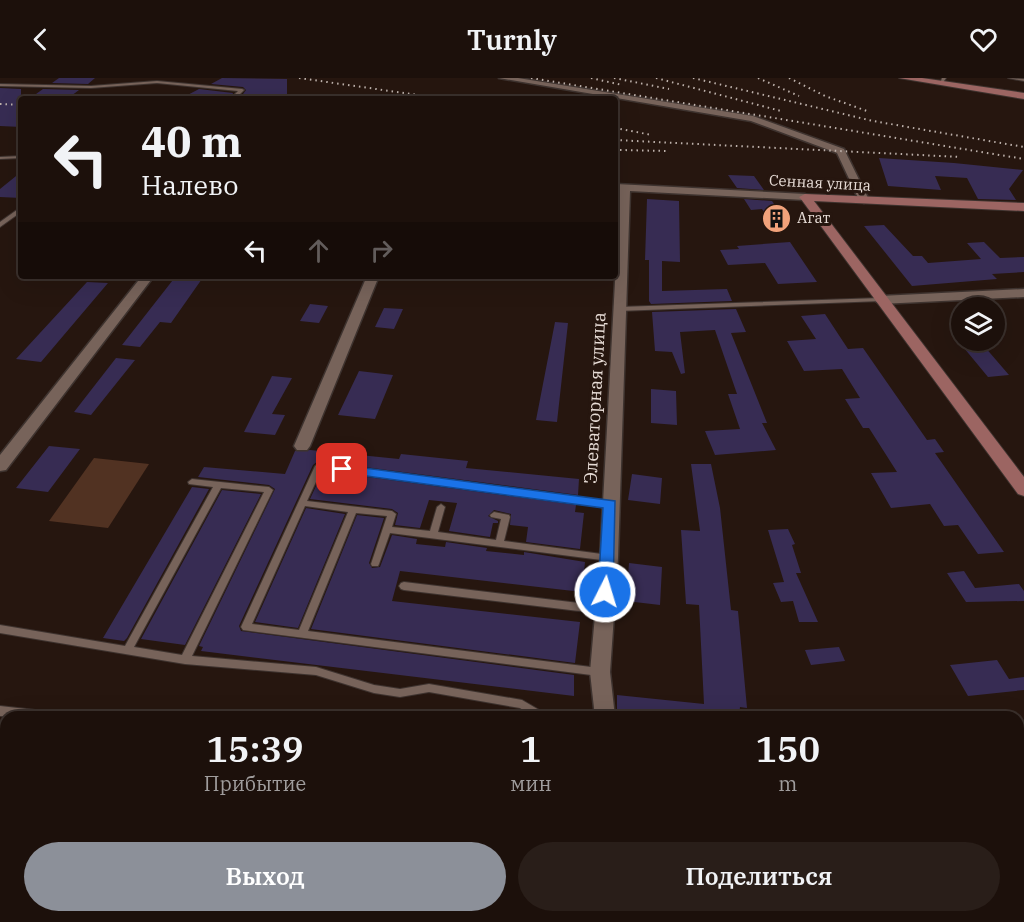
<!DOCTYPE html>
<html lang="ru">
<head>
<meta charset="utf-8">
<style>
	:root { --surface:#1c100b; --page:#291e19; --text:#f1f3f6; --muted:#a09d9d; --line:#3a302c; --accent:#8c9099 }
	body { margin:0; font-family:"IBM Plex Serif",serif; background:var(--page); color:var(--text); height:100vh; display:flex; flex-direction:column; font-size:22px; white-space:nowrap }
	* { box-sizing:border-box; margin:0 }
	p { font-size:20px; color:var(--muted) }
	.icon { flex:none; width:33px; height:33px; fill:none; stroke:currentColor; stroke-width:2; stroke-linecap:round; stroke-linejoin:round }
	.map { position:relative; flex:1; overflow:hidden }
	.panel { position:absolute; left:0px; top:633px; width:1024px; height:212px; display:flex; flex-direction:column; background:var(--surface); border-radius:18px 18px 0 0; box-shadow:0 6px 24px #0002,0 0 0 2px var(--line) }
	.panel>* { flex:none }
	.hud { position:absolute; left:18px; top:18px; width:600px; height:183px; border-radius:6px; box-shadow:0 6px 24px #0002,0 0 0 2px var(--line); background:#1c100b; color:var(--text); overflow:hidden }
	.controls { position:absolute; left:951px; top:219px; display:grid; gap:12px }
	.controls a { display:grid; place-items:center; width:54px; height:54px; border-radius:50%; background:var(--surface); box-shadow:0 6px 24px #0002,0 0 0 2px var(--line); font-size:30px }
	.pin { position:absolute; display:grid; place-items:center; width:51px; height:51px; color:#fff; margin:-26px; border-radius:12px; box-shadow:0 3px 9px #0006 }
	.me { position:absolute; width:66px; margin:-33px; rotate:5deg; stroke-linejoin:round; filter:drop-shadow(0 0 4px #0008) }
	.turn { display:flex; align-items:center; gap:21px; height:126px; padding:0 24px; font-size:27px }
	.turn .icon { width:78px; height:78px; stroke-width:2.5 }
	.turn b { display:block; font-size:42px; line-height:51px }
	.lanes { display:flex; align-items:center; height:57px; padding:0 24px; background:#0003; justify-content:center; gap:30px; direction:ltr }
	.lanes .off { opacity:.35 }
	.eta { display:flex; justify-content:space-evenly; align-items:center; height:102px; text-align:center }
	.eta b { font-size:36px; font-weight:600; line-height:42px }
	.primary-button { display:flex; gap:12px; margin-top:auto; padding:12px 24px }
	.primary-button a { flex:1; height:69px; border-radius:36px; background:var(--accent); color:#fff; font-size:24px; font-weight:600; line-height:69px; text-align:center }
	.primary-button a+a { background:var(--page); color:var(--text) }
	header { display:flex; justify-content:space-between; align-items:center; height:78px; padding:0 24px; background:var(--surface); font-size:27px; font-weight:600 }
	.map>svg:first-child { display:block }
</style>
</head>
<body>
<header><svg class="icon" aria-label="back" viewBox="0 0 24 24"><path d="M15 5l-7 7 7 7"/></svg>Turnly<svg class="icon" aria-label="heart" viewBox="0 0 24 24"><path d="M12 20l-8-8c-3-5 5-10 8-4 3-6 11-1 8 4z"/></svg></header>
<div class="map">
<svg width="1024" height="844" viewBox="0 0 1024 844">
	<rect width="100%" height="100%" fill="#26160f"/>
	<path fill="#513222" d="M94 380 149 386 108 450 49 443Z"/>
	<path fill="#372c53" d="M59 0H95L88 6 52 5Z
		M222 0 287 1V21L243 16 246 12 243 9 211 6Z
		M0 10 21 11V49L0 48Z
		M43 11 79 12 67 21H29Z
		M199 11 233 15 231 21H180Z
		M879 80 954 85 1023 92 1009 111 1016 122 978 121 967 100 935 98 941 112 888 108Z
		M21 94V120L0 119V111Z
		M728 97 754 98 764 112 737 110Z
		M647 121 679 123 680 184 662 183V213L727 211 732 223 651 226 649 223V182H645Z
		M744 121 772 123 790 148 774 149 762 131 751 132Z
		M884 147 913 178H922L928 185 981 181 967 165 984 164 1000 180 1024 179V194L992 196 997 201 912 208 864 148Z
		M790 164 817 204 778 206 765 185 728 187 720 172 739 171 737 168Z
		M176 198H204L171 245 160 244 140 269 122 267Z
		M87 204 108 205 41 284 16 281Z
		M310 226 328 228 319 245 300 243Z
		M384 230 403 231 394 251 375 249Z
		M736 231 746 254 731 255 767 345H762L776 372 715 377 705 353 740 351 728 316H737L715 252 680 254 685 295 681 296 672 274 655 273 652 234Z
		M825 236 848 271 863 270 927 362 935 361 944 374 935 375 1004 474 978 476 958 447 944 448 930 426 891 430 871 395 897 394 869 350H863L845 321 860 320 842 291 804 293 787 263 816 261 801 238Z
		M555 244 568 245 557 344 536 342Z
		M984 268 1009 297 988 299 964 270Z
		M116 280 135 282 91 337 74 334Z
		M359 293 393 297 375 341 338 337Z
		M272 298 292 300 272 336 285 337 275 357 244 354Z
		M651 311 676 313 677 347 651 345Z
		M49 368 80 371 48 414 16 410Z
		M310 372 399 381 401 376 468 383 466 390 579 401 578 417 318 383 313 387 239 548 241 553 574 597V618L201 573 203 569 199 568 275 411 269 407 198 399 204 389 285 396 295 373Z
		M691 386H711L720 430 731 532 738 533 747 630 740 629 739 639H617V617L704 626 699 527 686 526 681 452 700 453Z
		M323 393 576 427 575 434 584 435 580 471 526 464 528 449 510 447 511 436 494 432 488 438 498 443V445H493L490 459 449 453 457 425 429 422 420 450 395 447 398 435 392 431 310 421Z
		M632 396 662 400 660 426 628 422Z
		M192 409 209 411 127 560 124 563 103 560Z
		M222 412 261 416 185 567 141 561Z
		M306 430 345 436 298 550 255 544Z
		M357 437 384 440 369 485 372 490 380 489 392 457 417 461 416 466 445 469 446 464 487 470 486 473 524 477V474L585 484 582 514 400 493 392 523 580 544 575 585 311 551Z
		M788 451 795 466 792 467 801 495H796L818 544H799L793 523 781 524 773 505 784 504 768 452Z
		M629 485 662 489 660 527 626 523Z
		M964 493 975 510 1019 506 1024 513V523L966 524 947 495Z
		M839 569 845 583 811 587 805 572Z
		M997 582 1009 601 1024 599V612L968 618 950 587Z"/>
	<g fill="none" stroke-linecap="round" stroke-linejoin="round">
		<defs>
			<path id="lane" d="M942 0H946L942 6H940Z
				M1008 0 1024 1V3Z
				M157 3 242 11 244 12 238 18 275 20 277 21 234 20 232 19 238 13 157 5 91 10 0 8V6L91 8Z
				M21 78V80L0 81V79Z
				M21 129V134L0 149V144Z
				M880 220 883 222 882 223 619 233 616 231 619 229Z
				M319 385 613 424 614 426 613 428 610 429 322 391 307 423 392 433 396 436 392 449 430 453 437 429 441 426 445 429 438 454 496 462 501 441 491 439 490 437 494 434 509 437 510 439 504 463 609 477 612 478 613 480 612 482 609 483 390 455 379 486 378 488H372L371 486 387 438 356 435 308 553 599 590 603 591 604 594 603 597 599 598 243 552 241 549 315 388ZM305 428 348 434 299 552 252 546Z
				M192 401 269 409 273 412 192 578 316 589 374 607 400 611 429 606 522 622 546 636 547 639H533L520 630 429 614 400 619 374 615 316 597 185 586 0 555V547L125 568 213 409 189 406 188 404ZM221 410 264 414 182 577 134 569Z
				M404 504 604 528 607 529 609 532 607 535 604 536 404 512 401 511 399 508 401 505Z
				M0 628 44 633 48 635 49 638 13 639 0 638Z
				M0 743H6V755H0Z
				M536 838H548L547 844H535Z"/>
			<path id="street" d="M499 0H518L753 38 844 71 869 122 864 125 859 122 837 75 751 43Z
				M616 106 805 116 810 119 805 122 630 113 618 480 610 594 615 639H595L590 594 600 480 620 112H615Z
				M142 198H154L6 392 0 393V377Z
				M367 198H379L310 368 307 372H297L294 368Z
				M1024 211V219L880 226 874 222 880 218Z
				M1018 751H1024V773L1018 774Z
				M722 838H746L748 844H724Z"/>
			<path id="secondary" d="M899 0H922L1024 15V21Z
				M805 116 1024 125V133L814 123 1024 399V418L1018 416 801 121 799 119Z"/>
		</defs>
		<use href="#lane" stroke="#3e332f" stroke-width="2"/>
		<use href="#street" stroke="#3e332f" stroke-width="3"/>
		<use href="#secondary" stroke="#3e332f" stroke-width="2"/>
		<use href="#lane" fill="#77635a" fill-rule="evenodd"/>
		<use href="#street" fill="#77635a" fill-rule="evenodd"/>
		<use href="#secondary" fill="#9c6562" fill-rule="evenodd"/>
		<path stroke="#beb2ac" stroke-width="2" stroke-dasharray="1.5 4" stroke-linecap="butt" d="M299 0 446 21
			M531 0 1024 81
			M591 0 622 7
			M614 0 669 11
			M656 0 781 33
			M693 0 873 43 1024 69
			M758 0 799 18
			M789 0 825 18 867 33
			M0 26 21 27
			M615 50 652 57
			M615 62 961 79
			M620 72 666 73"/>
	</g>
	<path fill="#1a73e8" stroke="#114b97" stroke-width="1.5" d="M342 387 615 423 613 514 605 520 598 514 603 430 337 394V388Z"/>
	<defs>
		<symbol id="building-disc" viewBox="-11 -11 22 22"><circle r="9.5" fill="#f1a27b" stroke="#26160f"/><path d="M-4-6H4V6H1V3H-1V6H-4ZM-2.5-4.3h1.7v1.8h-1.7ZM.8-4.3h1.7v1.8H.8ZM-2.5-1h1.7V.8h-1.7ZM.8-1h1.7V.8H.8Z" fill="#111"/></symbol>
	</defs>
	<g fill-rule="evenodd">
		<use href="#building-disc" x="760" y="124" width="33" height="33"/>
	</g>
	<g text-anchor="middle" stroke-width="6" stroke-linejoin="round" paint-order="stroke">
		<g font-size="15" fill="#e7dcd6" stroke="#26160f">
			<text transform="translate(820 105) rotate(3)" y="5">Сенная улица</text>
		</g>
		<g font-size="15" fill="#e7dcd6" stroke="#26160f" text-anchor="start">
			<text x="797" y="145">Агат</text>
		</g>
		<g font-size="18" fill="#e7dcd6" stroke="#26160f">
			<text transform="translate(595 320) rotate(-87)" y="6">Элеваторная улица</text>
		</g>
	</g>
</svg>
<div class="controls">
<a><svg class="icon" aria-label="layers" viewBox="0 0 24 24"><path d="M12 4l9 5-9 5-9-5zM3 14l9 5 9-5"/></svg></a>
</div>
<div class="pin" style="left:342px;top:391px;background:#d93025"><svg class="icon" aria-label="arrive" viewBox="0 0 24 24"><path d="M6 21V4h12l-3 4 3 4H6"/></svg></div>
<svg class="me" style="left:605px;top:514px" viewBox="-20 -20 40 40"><circle r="17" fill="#1a73e8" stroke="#fff" stroke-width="3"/><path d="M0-11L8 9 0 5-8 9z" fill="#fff"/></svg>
<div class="hud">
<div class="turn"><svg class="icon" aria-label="left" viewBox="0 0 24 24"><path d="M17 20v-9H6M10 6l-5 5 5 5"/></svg><div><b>40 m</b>Налево</div></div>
<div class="lanes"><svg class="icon" aria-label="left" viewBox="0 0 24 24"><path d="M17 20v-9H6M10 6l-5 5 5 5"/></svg><svg class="icon off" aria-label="ahead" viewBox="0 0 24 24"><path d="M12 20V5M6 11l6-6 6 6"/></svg><svg class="icon off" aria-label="right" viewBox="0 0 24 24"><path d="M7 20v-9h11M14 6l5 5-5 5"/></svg></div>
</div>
<section class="panel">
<div class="eta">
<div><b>15:39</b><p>Прибытие</p></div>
<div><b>1</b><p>мин</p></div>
<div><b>150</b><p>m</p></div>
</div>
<div class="primary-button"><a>Выход</a><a>Поделиться</a></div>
</section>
</div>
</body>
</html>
